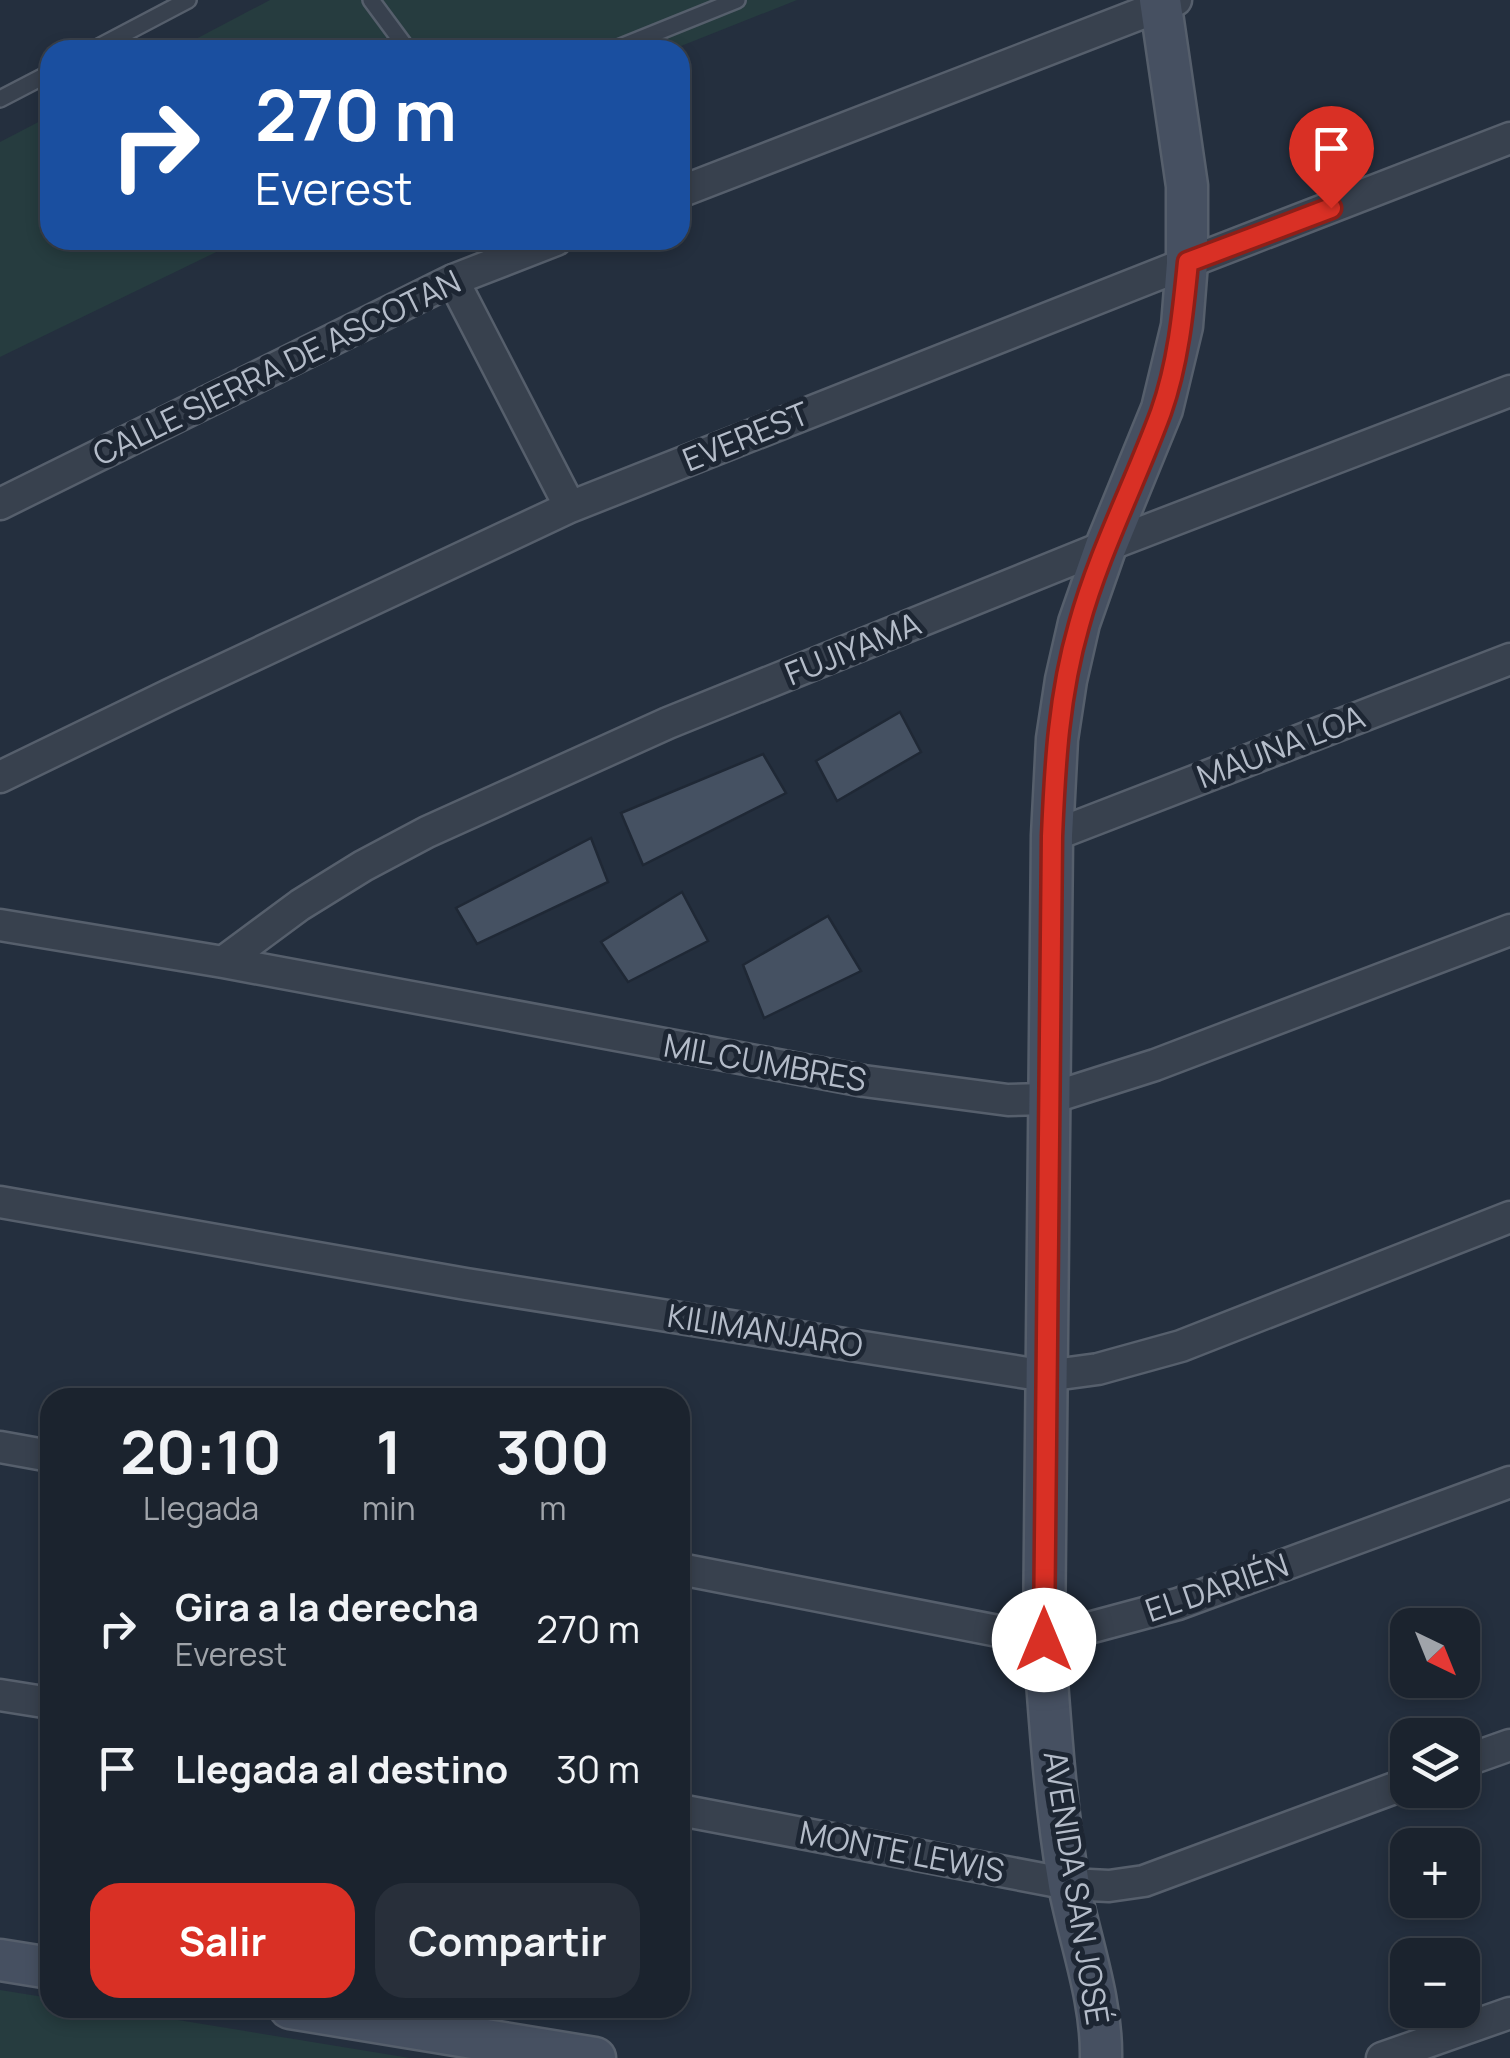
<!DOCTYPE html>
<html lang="es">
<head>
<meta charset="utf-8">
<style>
	:root { --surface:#1b232e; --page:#282f3a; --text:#f1f3f6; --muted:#a0a4aa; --line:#39404a; --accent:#d93025 }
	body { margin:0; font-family:Manrope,sans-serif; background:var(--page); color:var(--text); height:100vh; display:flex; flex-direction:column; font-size:38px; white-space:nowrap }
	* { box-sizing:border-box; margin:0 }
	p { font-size:32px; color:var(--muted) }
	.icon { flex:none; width:55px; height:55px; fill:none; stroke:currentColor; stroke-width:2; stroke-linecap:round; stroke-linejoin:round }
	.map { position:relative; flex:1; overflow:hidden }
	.sheet { position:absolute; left:40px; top:1388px; width:650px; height:630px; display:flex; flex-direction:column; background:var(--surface); border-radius:30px; box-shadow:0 5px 15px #0003,0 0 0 2px var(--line) }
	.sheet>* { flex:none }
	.top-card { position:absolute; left:40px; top:40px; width:650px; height:210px; border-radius:30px; box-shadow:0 5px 15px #0003,0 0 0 2px var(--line); background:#1a4fa0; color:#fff; overflow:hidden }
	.needle { width:65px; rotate:137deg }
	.tools { position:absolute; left:1390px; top:1608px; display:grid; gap:20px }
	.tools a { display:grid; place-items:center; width:90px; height:90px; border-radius:20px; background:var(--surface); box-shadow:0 5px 15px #0003,0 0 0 2px var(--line); font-size:50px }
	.pin { position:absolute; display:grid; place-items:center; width:85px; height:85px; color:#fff; margin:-102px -42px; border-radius:50% 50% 50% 0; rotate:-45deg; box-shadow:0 0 10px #0007 }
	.pin .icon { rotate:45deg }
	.me { position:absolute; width:110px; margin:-55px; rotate:0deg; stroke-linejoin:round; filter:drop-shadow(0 0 8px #0008) }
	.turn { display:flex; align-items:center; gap:35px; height:210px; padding:0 50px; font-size:45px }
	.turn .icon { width:130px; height:130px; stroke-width:2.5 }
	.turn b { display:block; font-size:70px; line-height:85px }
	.eta { display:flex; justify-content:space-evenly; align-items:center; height:170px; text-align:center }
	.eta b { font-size:60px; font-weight:700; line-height:70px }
	.button { display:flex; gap:20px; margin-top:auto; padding:20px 50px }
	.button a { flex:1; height:115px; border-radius:30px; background:var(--accent); color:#fff; font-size:40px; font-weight:700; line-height:115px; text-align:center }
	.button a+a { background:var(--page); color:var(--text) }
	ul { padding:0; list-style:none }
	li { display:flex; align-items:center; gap:30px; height:140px; padding:0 50px }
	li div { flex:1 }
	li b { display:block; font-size:38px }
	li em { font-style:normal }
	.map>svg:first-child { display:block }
</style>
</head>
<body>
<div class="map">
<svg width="1510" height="2058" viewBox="0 0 1510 2058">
	<rect width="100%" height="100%" fill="#242f3e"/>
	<path fill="#263c3f" d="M270 0H797L671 50H175Z
		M50 116V240H241L0 357V142Z
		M0 1990 50 1998V2008H105L410 2058H0Z"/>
	<path fill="#455162" stroke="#1f2835" stroke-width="2.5" d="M900 712 921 752 837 801 816 761Z
		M763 754 786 793 643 865 621 813Z
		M591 838 608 882 477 944 456 908Z
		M682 892 708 941 628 982 601 942Z
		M828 916 861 971 764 1018 743 965Z"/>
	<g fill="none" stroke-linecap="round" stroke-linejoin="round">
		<defs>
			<path id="lane" d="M371 0 408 50
				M93 50 188 0
				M613 50 737 0
				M0 99 50 73"/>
			<path id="street" d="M680 192 1176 0
				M453 280 570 507
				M0 504 453 280 556 240
				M0 777 169 695 570 507 1187 263 1510 138
				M1052 836 1510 659
				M0 925 223 962 864 1081 1008 1100 1048 1099 1155 1065 1510 930
				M223 962 300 905 363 866 427 832 668 723 1106 546 1510 391
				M0 1202 466 1284 1046 1376 1098 1369 1181 1346 1510 1217
				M0 1447 50 1456
				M680 1569 1044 1640 1178 1604 1510 1482
				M0 1695 50 1703
				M1462 1762 1510 1745
				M680 1810 1069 1884 1109 1886 1144 1881 1408 1783
				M1382 2058 1510 2013"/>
			<path id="secondary" d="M0 1960 50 1968
				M290 2008 595 2058
				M1101 2058C1102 1999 1080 1942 1069 1885 1055 1804 1050 1721 1044 1640L1052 836 1057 739 1066 680 1079 623 1106 546 1162 409 1182 326 1187 263V186L1160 0"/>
		</defs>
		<use href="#lane" stroke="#565f6c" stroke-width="20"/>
		<use href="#street" stroke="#565f6c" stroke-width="35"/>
		<use href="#secondary" stroke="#565f6c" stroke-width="45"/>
		<use href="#lane" stroke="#38414e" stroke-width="15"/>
		<use href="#street" stroke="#38414e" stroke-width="30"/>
		<use href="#secondary" stroke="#465061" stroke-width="40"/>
	</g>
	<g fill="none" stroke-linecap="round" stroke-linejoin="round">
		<defs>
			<path id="route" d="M1044 1640 1052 836C1055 764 1059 694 1079 625 1099 552 1135 483 1161 412 1178 364 1183 313 1188 262L1331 208"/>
		</defs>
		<use href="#route" stroke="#8d1f18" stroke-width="25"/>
		<use href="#route" stroke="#d93025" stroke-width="18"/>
	</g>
	<g text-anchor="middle" stroke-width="10" stroke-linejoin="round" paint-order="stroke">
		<g font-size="32" fill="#b4bcc9" stroke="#1d2633">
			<text transform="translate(277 368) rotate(-26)" y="11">CALLE SIERRA DE ASCOTAN</text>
			<text transform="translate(746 437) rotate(-22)" y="11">EVEREST</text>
			<text transform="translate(853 649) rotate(-22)" y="11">FUJIYAMA</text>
			<text transform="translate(1281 747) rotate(-21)" y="11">MAUNA LOA</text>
			<text transform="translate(765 1063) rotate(10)" y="11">MIL CUMBRES</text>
			<text transform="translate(765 1331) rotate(9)" y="11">KILIMANJARO</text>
			<text transform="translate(1217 1588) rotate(-19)" y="11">EL DARIÉN</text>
			<text transform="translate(902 1852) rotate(11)" y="11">MONTE LEWIS</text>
			<text transform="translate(1076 1888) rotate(81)" y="11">AVENIDA SAN JOSÉ</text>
		</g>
	</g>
</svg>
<div class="tools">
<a><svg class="needle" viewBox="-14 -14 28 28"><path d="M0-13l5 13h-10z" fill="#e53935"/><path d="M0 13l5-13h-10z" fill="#a0a4aa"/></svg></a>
<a><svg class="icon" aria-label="layers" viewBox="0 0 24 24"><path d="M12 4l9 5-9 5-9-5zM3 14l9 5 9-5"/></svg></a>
<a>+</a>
<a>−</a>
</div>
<div class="pin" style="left:1331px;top:208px;background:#d93025"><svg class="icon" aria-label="arrive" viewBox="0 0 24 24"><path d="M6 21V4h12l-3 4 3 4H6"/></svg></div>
<svg class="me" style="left:1044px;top:1640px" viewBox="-20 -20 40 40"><circle r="19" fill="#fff"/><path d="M0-13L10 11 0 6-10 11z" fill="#d93025"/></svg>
<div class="top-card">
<div class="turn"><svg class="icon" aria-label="right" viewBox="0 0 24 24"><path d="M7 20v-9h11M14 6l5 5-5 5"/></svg><div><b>270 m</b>Everest</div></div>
</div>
<section class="sheet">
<div class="eta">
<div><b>20:10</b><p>Llegada</p></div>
<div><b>1</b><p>min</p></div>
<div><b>300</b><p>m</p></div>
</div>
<ul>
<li><svg class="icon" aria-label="right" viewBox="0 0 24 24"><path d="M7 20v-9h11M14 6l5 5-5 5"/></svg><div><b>Gira a la derecha</b><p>Everest</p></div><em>270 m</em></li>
<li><svg class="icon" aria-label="arrive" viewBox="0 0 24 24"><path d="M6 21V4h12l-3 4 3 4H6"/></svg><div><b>Llegada al destino</b></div><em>30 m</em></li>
</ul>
<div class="button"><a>Salir</a><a>Compartir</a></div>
</section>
</div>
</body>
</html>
